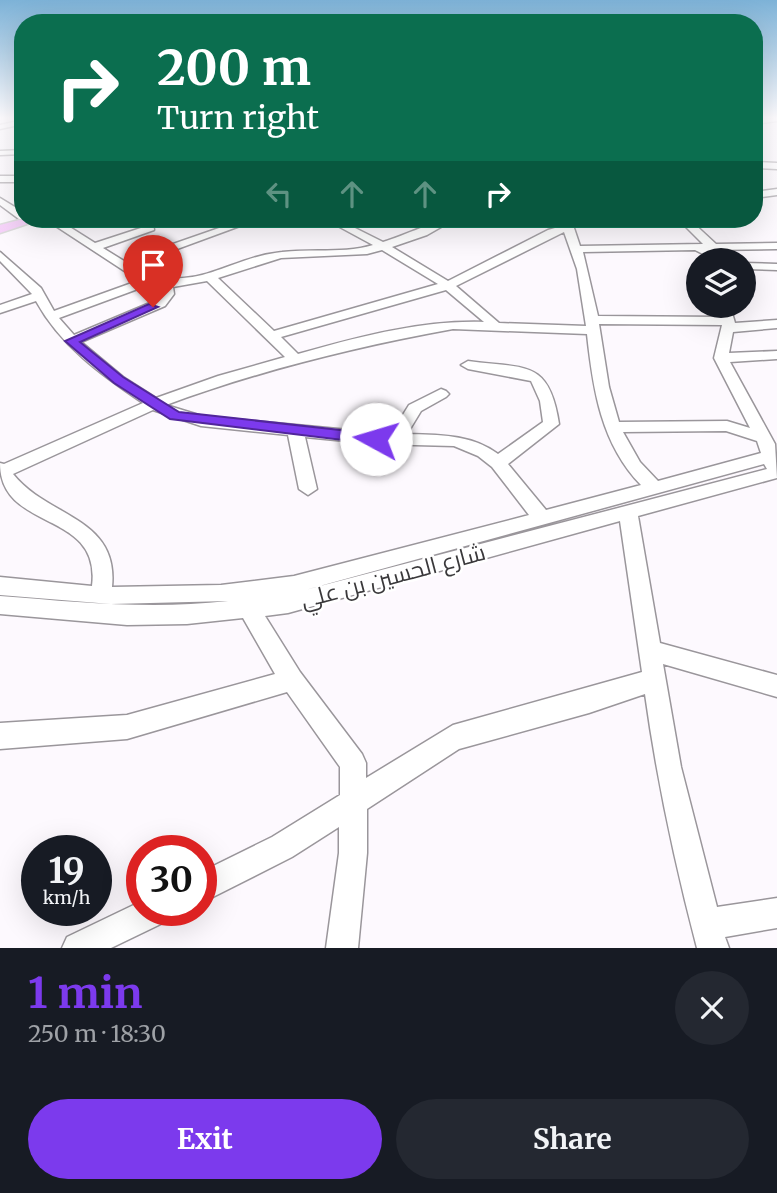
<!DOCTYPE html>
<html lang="en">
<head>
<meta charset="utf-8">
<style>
	:root { --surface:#171b24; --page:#242831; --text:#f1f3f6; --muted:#9ea1a6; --accent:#7c3aed }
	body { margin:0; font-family:Merriweather,Cairo,serif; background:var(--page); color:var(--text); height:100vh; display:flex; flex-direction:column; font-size:26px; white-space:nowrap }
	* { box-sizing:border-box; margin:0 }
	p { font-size:23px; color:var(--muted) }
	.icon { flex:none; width:38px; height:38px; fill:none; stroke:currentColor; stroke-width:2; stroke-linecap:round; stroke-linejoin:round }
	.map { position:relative; height:948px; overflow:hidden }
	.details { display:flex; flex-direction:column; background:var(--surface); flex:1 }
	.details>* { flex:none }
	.hud { position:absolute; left:14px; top:14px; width:749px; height:214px; border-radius:28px; box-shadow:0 7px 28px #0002; background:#0b6e4f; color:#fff; overflow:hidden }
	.controls { position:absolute; left:686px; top:248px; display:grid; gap:14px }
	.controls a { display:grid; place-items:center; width:70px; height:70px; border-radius:50%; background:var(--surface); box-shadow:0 7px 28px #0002; font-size:35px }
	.speed { position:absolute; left:21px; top:835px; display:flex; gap:14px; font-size:35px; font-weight:700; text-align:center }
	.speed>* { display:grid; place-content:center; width:91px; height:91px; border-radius:50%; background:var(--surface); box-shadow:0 7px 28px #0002; line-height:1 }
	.speed small { font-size:18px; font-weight:400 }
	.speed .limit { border:10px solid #d22; background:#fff; color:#111 }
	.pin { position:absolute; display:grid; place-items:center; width:60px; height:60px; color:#fff; margin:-72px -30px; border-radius:50% 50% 50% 0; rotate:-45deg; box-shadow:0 0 7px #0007 }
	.pin .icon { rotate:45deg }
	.me { position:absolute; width:77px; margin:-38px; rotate:276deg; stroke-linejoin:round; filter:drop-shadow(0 0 5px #0008) }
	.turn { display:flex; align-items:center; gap:24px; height:147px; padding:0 28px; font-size:32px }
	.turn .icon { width:91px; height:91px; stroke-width:2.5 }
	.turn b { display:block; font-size:49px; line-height:60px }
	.lanes { display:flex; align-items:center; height:66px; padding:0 28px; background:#0003; justify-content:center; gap:35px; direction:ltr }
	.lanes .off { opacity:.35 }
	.round { display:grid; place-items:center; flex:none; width:74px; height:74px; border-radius:37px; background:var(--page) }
	.overview { display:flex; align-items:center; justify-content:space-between; height:119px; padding:0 28px }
	h1 { font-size:42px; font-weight:700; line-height:52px; color:var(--accent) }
	.button { display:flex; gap:14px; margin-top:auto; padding:14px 28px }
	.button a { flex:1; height:80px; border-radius:42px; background:var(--accent); color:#fff; font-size:28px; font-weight:700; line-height:80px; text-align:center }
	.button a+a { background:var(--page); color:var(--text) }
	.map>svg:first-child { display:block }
</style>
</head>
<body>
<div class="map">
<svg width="777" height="948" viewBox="0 0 777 948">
	<rect width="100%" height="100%" fill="#fdf9fe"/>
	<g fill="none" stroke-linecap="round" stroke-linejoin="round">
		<defs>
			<path id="minor" d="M777 118V121L754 124V120Z
				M23 120V124L0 129V125Z
				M23 150V154L0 155V151Z
				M754 162 777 163V169L754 168Z
				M0 176H23V182H0Z
				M777 189V195L754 198V192Z
				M0 198 23 212V219H27H19L0 205Z
				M45 219H57L95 243 144 227 142 222 146 219H159L153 223 154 230 103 248 124 261 245 219H259L131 266C194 298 224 258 282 252 311 248 345 254 373 245L325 219H337L383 242C403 236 438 219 455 219L427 235 392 247 448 281 548 230 562 226 561 219H571L580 246 703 244 678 219H689L716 244 777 243V249L712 250 732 261H717L695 250 583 252 598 316 721 317 718 306H730L735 323 777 320V328L733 332 729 353 777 351V359L730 362 775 444 777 478 638 516 660 643 777 675V697L663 664 681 767 717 907 777 898V928L725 937 729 948H697C675 864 657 780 645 694L589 713 459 749 367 809V853L358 948H326L339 853V827L292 857 201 903V872L272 837 340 795V767L287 692 127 739 0 749V723L127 715 275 674 243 618 187 624 127 625 0 614V596C77 602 151 610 228 601L111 604 0 595V577L92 586C102 509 0 533 0 463L4 464 143 403C101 375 60 345 36 301L0 313V305L32 294 0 261V252L41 288 54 311 143 279 126 272ZM564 232 577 269 586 326 499 323 456 286ZM382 250 438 284 274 331 218 278 281 258 367 254ZM207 281 285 357 218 376 156 398 123 377 81 342 165 306 174 294 173 287ZM154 283 161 286 162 294 157 300 74 335 59 318ZM446 290 484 322C421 320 358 337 298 354L281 337ZM599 324 722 325 714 358 750 428 727 421 619 422 609 387ZM453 329 587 334C593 389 601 444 641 485L546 510 508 464 559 424C549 358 524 369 468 361L461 365 468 369 531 381 540 401 543 422 498 454C471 434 439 435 407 434L421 411 446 397 449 394 446 391 441 389 409 405 391 434 202 416 166 405C261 370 354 347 453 329ZM153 410 201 426 288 435 299 489 308 495 317 489 305 437 376 444 454 446 478 456 492 467 529 515 294 576 221 585 112 587C119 517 48 518 13 474ZM726 431 757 441 761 453 658 481 640 462 623 432ZM764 464 767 469 305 590ZM620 521 642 672 453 725 366 778V763L362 754 300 672 265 616 288 613Z
				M744 263 777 264V270L744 269Z
				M142 901V910H171L167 921 111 948H62L67 937Z"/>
			<path id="major" d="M23 219H42L0 233V225Z"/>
		</defs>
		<use href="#minor" stroke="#9a969b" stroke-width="3"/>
		<use href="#major" stroke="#d8d7d8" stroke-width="3"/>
		<use href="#minor" fill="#fff" fill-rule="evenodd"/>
		<use href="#major" fill="#f5cbf9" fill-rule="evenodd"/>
	</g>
	<linearGradient id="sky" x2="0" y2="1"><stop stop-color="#7db2d7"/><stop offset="0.47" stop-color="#fefcff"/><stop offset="1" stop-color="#fefcff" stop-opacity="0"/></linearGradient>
	<rect width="777" height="251" fill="url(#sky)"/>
	<path fill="#7c3aed" stroke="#51269a" stroke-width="2" d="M149 304 158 307 80 342 123 377 179 412 376 434 383 439 376 444 170 419 114 383 65 341Z"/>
	<g text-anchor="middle" stroke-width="5" stroke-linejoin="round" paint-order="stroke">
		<g font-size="23" fill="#3a393b" stroke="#fff">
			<text transform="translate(393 576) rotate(-15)" y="8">شارع الحسين بن علي</text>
		</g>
	</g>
</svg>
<div class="controls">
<a><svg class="icon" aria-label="layers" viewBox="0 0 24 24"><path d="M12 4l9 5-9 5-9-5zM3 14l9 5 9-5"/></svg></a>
</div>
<div class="speed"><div>19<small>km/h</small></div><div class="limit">30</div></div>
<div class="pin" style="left:153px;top:307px;background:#d93025"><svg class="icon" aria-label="arrive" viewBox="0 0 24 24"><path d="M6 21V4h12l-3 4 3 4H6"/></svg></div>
<svg class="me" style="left:376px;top:439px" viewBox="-20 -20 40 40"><circle r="19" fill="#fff"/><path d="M0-13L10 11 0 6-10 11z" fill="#7c3aed"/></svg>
<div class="hud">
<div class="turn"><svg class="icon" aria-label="right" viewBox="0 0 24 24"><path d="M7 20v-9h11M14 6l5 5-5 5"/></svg><div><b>200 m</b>Turn right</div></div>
<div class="lanes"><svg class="icon off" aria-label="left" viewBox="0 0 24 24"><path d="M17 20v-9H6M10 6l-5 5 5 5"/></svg><svg class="icon off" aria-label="ahead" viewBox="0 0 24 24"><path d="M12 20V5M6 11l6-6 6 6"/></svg><svg class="icon off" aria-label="ahead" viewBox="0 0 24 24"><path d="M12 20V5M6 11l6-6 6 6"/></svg><svg class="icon" aria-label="right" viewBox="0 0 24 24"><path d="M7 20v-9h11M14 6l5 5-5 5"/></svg></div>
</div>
</div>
<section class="details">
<div class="overview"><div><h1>1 min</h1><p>250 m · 18:30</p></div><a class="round"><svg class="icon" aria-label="close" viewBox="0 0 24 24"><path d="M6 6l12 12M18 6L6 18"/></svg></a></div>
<div class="button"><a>Exit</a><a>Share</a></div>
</section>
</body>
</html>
